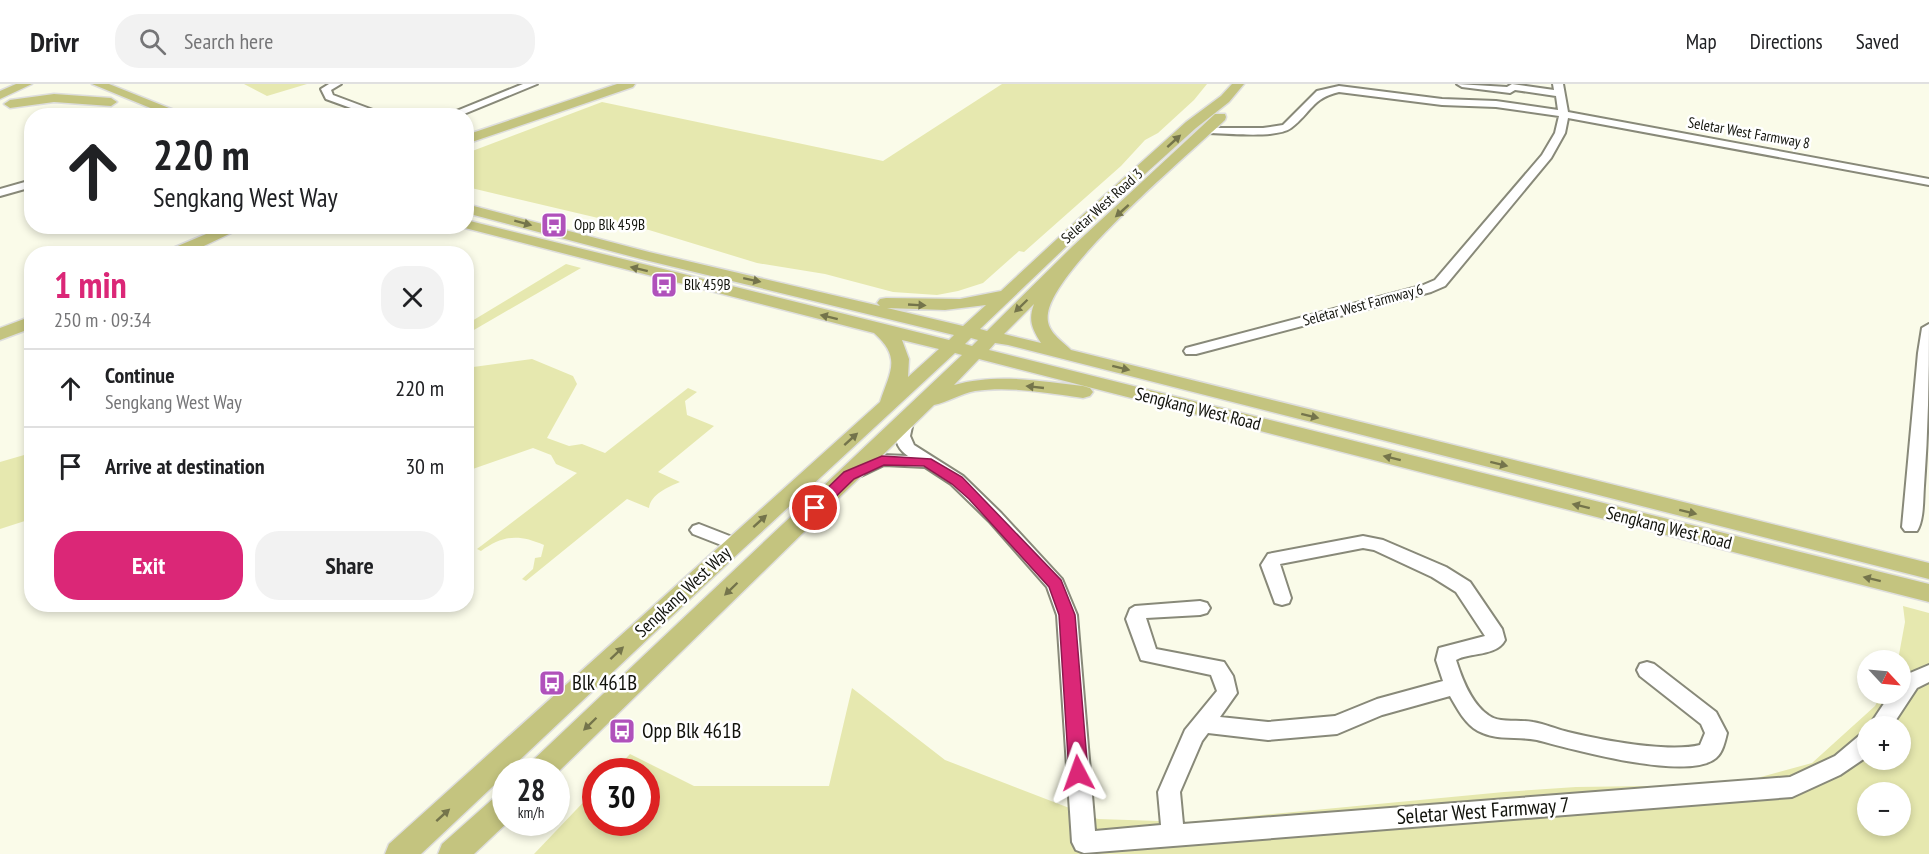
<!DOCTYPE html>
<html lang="en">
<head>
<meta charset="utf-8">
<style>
	:root { --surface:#fff; --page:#f2f2f2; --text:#202124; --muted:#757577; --line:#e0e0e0; --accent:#db2777 }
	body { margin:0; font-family:"PT Sans Narrow",sans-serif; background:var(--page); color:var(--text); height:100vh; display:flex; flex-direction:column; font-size:22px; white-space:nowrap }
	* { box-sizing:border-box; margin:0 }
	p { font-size:20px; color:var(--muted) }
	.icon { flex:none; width:33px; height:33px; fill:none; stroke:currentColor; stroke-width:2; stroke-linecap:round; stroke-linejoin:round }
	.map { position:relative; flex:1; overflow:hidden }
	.side { position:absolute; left:24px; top:162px; width:450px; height:366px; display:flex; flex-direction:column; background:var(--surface); border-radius:24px; box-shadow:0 3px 9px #0003 }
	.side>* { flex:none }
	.banner { position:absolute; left:24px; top:24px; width:450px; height:126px; border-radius:24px; box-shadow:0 3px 9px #0003; background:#fff; color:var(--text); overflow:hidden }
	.needle { width:39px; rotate:116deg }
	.fabs { position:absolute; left:1857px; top:566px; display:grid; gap:12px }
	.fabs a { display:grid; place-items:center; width:54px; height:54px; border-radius:50%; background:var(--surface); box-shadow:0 3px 9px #0003; font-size:30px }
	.speed { position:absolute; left:492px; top:674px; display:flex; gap:12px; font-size:30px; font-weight:700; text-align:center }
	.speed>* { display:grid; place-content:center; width:78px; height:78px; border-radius:50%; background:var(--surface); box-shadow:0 3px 9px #0003; line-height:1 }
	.speed small { font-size:15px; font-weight:400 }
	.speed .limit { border:9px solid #d22; background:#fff; color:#111 }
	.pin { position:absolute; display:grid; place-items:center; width:51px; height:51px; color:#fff; margin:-26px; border:3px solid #fff; border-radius:50%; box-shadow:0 2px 6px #0007 }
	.me { position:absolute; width:66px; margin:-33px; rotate:356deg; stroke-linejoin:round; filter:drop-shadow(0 0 4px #0008) }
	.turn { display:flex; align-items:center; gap:21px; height:126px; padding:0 30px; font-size:27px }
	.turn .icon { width:78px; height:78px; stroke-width:2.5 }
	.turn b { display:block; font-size:42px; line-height:51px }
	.round { display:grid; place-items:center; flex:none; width:63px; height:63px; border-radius:24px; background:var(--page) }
	.head { display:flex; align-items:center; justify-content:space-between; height:102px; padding:0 30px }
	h1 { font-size:36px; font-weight:700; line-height:45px; color:var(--accent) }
	.cta { display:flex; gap:12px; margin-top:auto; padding:12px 30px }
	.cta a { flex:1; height:69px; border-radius:24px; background:var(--accent); color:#fff; font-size:24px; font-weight:700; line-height:69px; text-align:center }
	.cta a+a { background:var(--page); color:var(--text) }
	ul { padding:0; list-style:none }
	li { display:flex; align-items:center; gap:18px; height:78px; padding:0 30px; border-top:2px solid var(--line) }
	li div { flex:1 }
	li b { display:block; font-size:22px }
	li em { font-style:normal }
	header { display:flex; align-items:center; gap:36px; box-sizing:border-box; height:84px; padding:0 30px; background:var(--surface); border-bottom:2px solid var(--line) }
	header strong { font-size:28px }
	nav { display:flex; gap:33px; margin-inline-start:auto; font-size:21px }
	.search { width:420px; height:54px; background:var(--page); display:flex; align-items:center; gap:15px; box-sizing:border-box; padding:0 21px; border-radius:24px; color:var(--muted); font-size:22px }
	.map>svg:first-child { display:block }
</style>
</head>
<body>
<header>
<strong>Drivr</strong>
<div class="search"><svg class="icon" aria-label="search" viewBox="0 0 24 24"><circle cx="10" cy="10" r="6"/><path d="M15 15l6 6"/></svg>Search here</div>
<nav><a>Map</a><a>Directions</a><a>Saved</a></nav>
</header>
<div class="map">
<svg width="1929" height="770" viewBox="0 0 1929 770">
	<rect width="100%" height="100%" fill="#fafbe9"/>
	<path fill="#e6e8af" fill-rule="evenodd" d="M244 0H307L267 12Z
		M1002 0H1207L1194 16 1158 49 1145 56 1121 82 1024 168 1019 167 983 199 958 207 937 211 893 208 825 190 757 179 649 146 467 103V69L602 18 883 77Z
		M566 180 581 184 467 250V240Z
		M532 275 573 292 577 300 547 354 569 362 582 360 605 369 688 304 697 308 685 317 687 331 714 342 658 388 680 398C668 403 651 410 649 424L627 415 526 497 522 495 533 485 535 474 541 473 544 461C519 450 503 451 481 467L477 465 577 389 556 380 551 371 533 364 467 387 466 284Z
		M31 369V435L0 445V378Z
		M1903 522 1929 529V770H534L595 706 596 738H646V687H614L630 670 694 702H829L852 604 945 676 1098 735 1189 738 1504 708 1576 703 1718 701 1746 697 1812 679 1875 622 1882 609H1900V576H1898L1905 538ZM1868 642H1900V675H1868ZM1868 708H1900V741H1868Z"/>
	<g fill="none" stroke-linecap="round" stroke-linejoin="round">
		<defs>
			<path id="minor" d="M329 0H341L331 6 333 11 389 32H373L326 15 321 5Z
				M523 0H537L459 32H444Z
				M1457 0 1507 3 1512 0 1554 6 1553 0H1563L1568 28 1929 95V101L1568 34 1565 49 1551 74 1445 202 1431 208 1196 270H1186L1184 267 1186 264 1421 202 1435 196 1542 71 1555 49 1559 32 1496 23 1442 21 1339 8C1312 14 1311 29 1291 44 1276 55 1227 49 1207 49L1202 46 1203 44H1263L1283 41 1317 7 1339 2 1442 15 1496 17 1558 26 1556 12 1515 6 1510 9 1462 3Z
				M32 96V103L0 112V105Z
				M1929 240C1929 294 1928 348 1924 402 1923 415 1924 436 1917 447H1905L1902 443 1918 269 1922 244Z
				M905 333 913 338 910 352 914 361 963 392 1001 429 1062 495 1077 531 1095 747 1161 741 1158 708 1185 646 1217 607 1211 591 1141 576 1126 535 1130 525 1135 522 1200 517 1207 519 1210 524 1207 529 1200 531 1146 534 1156 565 1224 578 1233 592 1237 609 1220 633 1268 638 1335 632 1377 615 1443 597 1436 576 1439 564 1485 552 1456 508 1432 493 1374 466 1363 464 1280 480 1291 514 1289 519 1282 521 1275 519 1261 481 1268 470 1363 452 1383 456 1446 483 1470 498 1502 545 1505 556C1496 573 1469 568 1456 576 1462 595 1471 619 1488 631 1500 640 1518 635 1533 638 1545 640 1556 645 1568 648 1601 656 1668 669 1700 661L1705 649 1701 640 1640 592 1637 586 1640 580 1647 578 1654 580 1716 628 1727 649C1725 657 1723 668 1716 674 1688 698 1571 665 1537 656 1517 652 1497 657 1478 647 1465 640 1457 624 1450 612L1382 631 1337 650 1268 656 1208 649 1202 657 1180 708 1183 740 1790 693 1835 672 1860 651 1868 648V672L1840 691 1792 713 1084 769 1076 766 1072 758 1057 531 1047 503 989 437 951 400 925 383 884 381 861 392H849L847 388 849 384 882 371 908 372C895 363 894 352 897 338Z
				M699 440 740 456 743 460 740 464 734 466 693 450 690 446 693 442Z
				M1929 581V598L1917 604 1892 642H1869L1891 609H1900V596L1903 592Z"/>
			<path id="major" d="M16 0H32L0 15V7Z
				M92 0H109L189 32H170Z
				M617 0H635L633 3 466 60V51Z
				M1232 0H1244L1229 18 1196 44 1095 135 980 245 987 247 1072 163 1215 30H1225L1226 33 1225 36C1187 72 1055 183 1048 229 1045 247 1060 255 1071 266L1929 479V495L1008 261 995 259 989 266 1929 500V518L979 275 954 301C997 289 1039 297 1083 302L1090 304 1093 308 1090 312 1083 314C1047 309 1011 302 975 307 960 310 948 318 934 321L556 690V687H527L531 678 962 271 955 269 742 466 508 687H506V690L421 770H385L389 760 880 318C890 287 902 274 874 249L461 143 466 142V136L949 256 954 251 641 175 466 129V120L649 168 880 222 877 219 880 215 886 214 960 215 1001 207 1085 129 1186 38 1221 12ZM1034 220C1028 236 1032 245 1041 259L1004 250ZM986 221 963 242 887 224 945 226ZM971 254 978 256 972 262 965 260ZM902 256 939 265 908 293 909 275Z
				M54 10 111 14 117 18 111 22 54 18 10 24 4 20 10 16Z
				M225 142H246L187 170H164L166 167Z
				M32 232V244L0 256V244Z
				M506 708V738H508L474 770H438L442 760 496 712Z"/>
		</defs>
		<use href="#minor" stroke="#888979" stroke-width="4"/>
		<use href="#major" stroke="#dededd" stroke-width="3"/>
		<use href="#minor" fill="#fff" fill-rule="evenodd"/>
		<use href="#major" fill="#c4c47f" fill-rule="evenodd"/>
	</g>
	<defs><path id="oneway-solid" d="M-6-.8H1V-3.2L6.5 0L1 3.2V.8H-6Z" transform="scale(1.5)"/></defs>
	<g fill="#74744b">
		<use href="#oneway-solid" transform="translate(1174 57) rotate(-42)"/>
		<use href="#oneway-solid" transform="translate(1122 127) rotate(138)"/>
		<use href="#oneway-solid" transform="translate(523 139) rotate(15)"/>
		<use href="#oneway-solid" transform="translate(639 185) rotate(-166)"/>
		<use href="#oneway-solid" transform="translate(752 196) rotate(12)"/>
		<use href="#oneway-solid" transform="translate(917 221) rotate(3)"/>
		<use href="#oneway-solid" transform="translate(1021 222) rotate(136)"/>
		<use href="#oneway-solid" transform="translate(829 233) rotate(-166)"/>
		<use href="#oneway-solid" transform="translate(1121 284) rotate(14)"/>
		<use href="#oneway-solid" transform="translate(1035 303) rotate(-174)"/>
		<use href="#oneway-solid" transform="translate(1310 332) rotate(14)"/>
		<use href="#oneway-solid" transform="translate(851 355) rotate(-42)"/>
		<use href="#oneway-solid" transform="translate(1392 374) rotate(-166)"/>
		<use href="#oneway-solid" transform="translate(1499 380) rotate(14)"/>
		<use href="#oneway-solid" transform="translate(1581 422) rotate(-166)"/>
		<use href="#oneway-solid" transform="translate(1688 428) rotate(14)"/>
		<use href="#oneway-solid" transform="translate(760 437) rotate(-42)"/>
		<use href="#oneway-solid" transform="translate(1872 495) rotate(-166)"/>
		<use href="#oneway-solid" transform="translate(731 505) rotate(136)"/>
		<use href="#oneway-solid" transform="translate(617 569) rotate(-43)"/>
		<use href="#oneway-solid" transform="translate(590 640) rotate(136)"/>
		<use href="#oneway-solid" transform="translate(443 731) rotate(-42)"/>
	</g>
	<path fill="#db2777" stroke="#8e194d" stroke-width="1.5" d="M882 372 931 375 962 393 1061 496 1075 531 1088 689 1085 694 1078 697 1072 694 1069 689 1059 531 1049 503 969 415 952 400 924 382 884 381 854 395 820 428H810L808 424 810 421 844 388Z"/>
	<defs>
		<symbol id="bus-square" viewBox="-11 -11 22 22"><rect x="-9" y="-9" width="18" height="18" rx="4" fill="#b051bb" stroke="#fff"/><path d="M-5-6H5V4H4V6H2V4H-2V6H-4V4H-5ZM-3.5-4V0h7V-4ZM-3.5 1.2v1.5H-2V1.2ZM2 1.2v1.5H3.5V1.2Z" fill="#fff"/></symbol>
	</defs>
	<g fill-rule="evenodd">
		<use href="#bus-square" x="539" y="126" width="30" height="30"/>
		<use href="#bus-square" x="649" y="186" width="30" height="30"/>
		<use href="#bus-square" x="537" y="584" width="30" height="30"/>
		<use href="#bus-square" x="607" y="632" width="30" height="30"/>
	</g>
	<g text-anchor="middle" stroke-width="5" stroke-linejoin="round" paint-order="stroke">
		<g font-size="15" fill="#12130c" stroke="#fff">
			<text transform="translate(1749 49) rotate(10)" y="5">Seletar West Farmway 8</text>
			<text transform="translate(1102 122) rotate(-42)" y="5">Seletar West Road 3</text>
			<text transform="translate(1363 221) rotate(-15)" y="5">Seletar West Farmway 6</text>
		</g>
		<g font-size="15" fill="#12130c" stroke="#fff" text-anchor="start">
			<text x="574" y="146">Opp Blk 459B</text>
			<text x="684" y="206">Blk 459B</text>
		</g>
		<g font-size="18" fill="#12130c" stroke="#fff">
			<text transform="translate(1198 325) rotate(14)" y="6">Sengkang West Road</text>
			<text transform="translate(1669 444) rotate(14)" y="6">Sengkang West Road</text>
			<text transform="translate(683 508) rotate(-43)" y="6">Sengkang West Way</text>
		</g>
		<g font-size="21" fill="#12130c" stroke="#fff" text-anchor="start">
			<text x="572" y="606">Blk 461B</text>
			<text x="642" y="654">Opp Blk 461B</text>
		</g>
		<g font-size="21" fill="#12130c" stroke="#fff">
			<text transform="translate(1483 727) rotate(-4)" y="7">Seletar West Farmway 7</text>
		</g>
	</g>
</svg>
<div class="fabs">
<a><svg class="needle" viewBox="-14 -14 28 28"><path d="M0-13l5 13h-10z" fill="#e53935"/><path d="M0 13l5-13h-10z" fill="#757577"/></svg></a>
<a>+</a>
<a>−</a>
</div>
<div class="speed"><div>28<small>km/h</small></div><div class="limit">30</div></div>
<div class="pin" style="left:815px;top:424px;background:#d93025"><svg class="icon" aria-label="arrive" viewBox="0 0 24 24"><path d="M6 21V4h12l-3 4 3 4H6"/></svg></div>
<svg class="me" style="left:1078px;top:689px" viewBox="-20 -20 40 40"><path d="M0-17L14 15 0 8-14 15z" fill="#db2777" stroke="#fff" stroke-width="4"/></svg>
<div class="banner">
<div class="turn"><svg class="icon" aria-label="ahead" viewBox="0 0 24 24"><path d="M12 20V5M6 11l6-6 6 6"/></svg><div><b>220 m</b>Sengkang West Way</div></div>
</div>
<section class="side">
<div class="head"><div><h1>1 min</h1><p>250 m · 09:34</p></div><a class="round"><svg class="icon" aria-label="close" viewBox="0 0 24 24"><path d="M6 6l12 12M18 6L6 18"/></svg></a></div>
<ul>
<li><svg class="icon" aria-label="ahead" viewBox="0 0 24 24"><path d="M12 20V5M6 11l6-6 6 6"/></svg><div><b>Continue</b><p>Sengkang West Way</p></div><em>220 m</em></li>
<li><svg class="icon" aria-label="arrive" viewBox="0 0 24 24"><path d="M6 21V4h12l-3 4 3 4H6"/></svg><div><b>Arrive at destination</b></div><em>30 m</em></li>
</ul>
<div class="cta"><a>Exit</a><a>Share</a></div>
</section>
</div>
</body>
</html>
